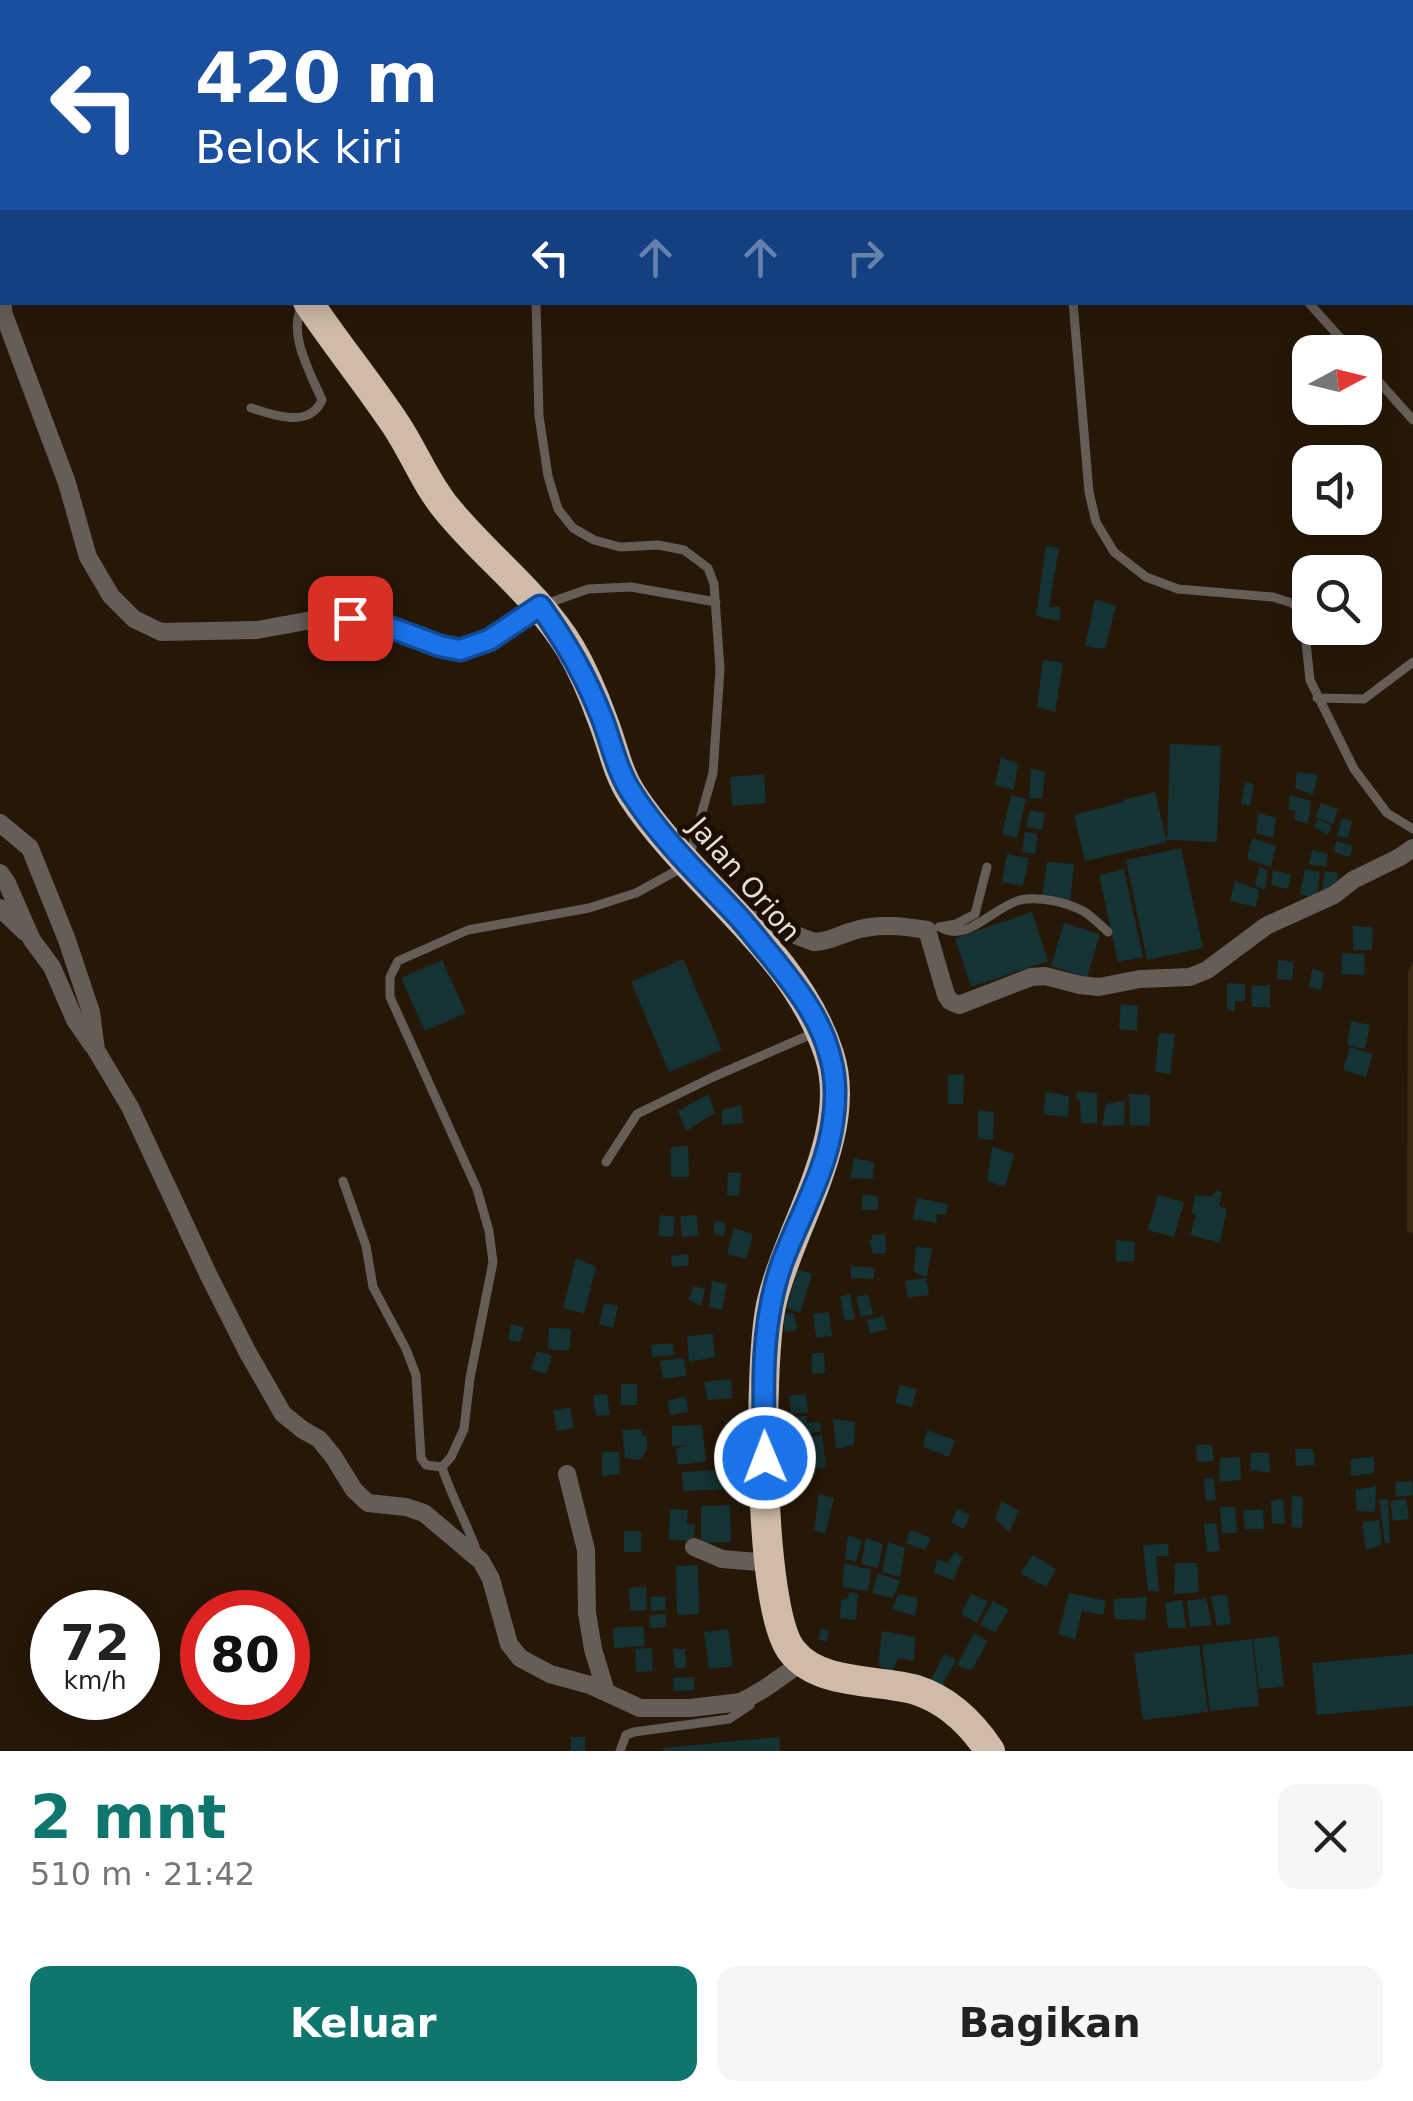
<!DOCTYPE html>
<html lang="id">
<head>
<meta charset="utf-8">
<style>
	:root { --surface:#fff; --page:#f6f6f6; --text:#222; --muted:#767676; --accent:#0f766e }
	body { margin:0; font-family:"DejaVu Sans",sans-serif; background:var(--page); color:var(--text); height:100vh; display:flex; flex-direction:column; font-size:38px; white-space:nowrap }
	* { box-sizing:border-box; margin:0 }
	p { font-size:32px; color:var(--muted) }
	.icon { flex:none; width:55px; height:55px; fill:none; stroke:currentColor; stroke-width:2; stroke-linecap:round; stroke-linejoin:round }
	.map { position:relative; height:1751px; overflow:hidden }
	.side { display:flex; flex-direction:column; background:var(--surface); flex:1 }
	.side>* { flex:none }
	.guide { position:absolute; left:0px; top:0px; width:1415px; height:305px; box-shadow:0 5px 25px #0003; background:#1a4fa0; color:#fff; overflow:hidden }
	.needle { width:65px; rotate:83deg }
	.controls { position:absolute; left:1292px; top:335px; display:grid; gap:20px }
	.controls a { display:grid; place-items:center; width:90px; height:90px; border-radius:20px; background:var(--surface); box-shadow:0 5px 25px #0003; font-size:50px }
	.speed { position:absolute; left:30px; top:1590px; display:flex; gap:20px; font-size:50px; font-weight:700; text-align:center }
	.speed>* { display:grid; place-content:center; width:130px; height:130px; border-radius:50%; background:var(--surface); box-shadow:0 5px 25px #0003; line-height:1 }
	.speed small { font-size:25px; font-weight:400 }
	.speed .limit { border:15px solid #d22; background:#fff; color:#111 }
	.pin { position:absolute; display:grid; place-items:center; width:85px; height:85px; color:#fff; margin:-42px; border-radius:20px; box-shadow:0 5px 15px #0006 }
	.me { position:absolute; width:110px; margin:-55px; rotate:359deg; stroke-linejoin:round; filter:drop-shadow(0 0 8px #0008) }
	.turn { display:flex; align-items:center; gap:35px; height:210px; padding:0 30px; font-size:45px }
	.turn .icon { width:130px; height:130px; stroke-width:2.5 }
	.turn b { display:block; font-size:70px; line-height:85px }
	.lanes { display:flex; align-items:center; height:95px; padding:0 30px; background:#0003; justify-content:center; gap:50px; direction:ltr }
	.lanes .off { opacity:.35 }
	.round { display:grid; place-items:center; flex:none; width:105px; height:105px; border-radius:20px; background:var(--page) }
	.head { display:flex; align-items:center; justify-content:space-between; height:170px; padding:0 30px }
	h1 { font-size:60px; font-weight:700; line-height:75px; color:var(--accent) }
	.cta { display:flex; gap:20px; margin-top:auto; padding:20px 30px }
	.cta a { flex:1; height:115px; border-radius:20px; background:var(--accent); color:#fff; font-size:40px; font-weight:700; line-height:115px; text-align:center }
	.cta a+a { background:var(--page); color:var(--text) }
	.map>svg:first-child { display:block }
</style>
</head>
<body>
<div class="map">
<svg width="1413" height="1751" viewBox="0 0 1413 1751">
	<rect width="100%" height="100%" fill="#261808"/>
	<path fill="#3c2914" d="M1413 963V1234L1407 1230 1408 972Z"/>
	<path fill="#153234" d="M1046 546 1059 548 1049 607H1060V621L1036 616Z
		M1095 599 1116 606 1105 649 1085 646Z
		M1043 660 1063 663 1055 712 1037 707Z
		M1170 744 1221 746 1217 842 1167 840Z
		M1001 757 1018 764 1014 790 995 785Z
		M1031 768 1045 772 1042 799 1029 798Z
		M1297 772 1318 775 1313 795 1295 788Z
		M764 774 766 803 732 806 730 777Z
		M1245 782 1254 784 1250 806 1241 804Z
		M1155 792 1167 842 1085 861 1074 815 1124 802 1123 800Z
		M1011 795 1026 799 1017 838 1002 834Z
		M1290 795 1311 801 1308 824 1295 820V811L1288 809Z
		M1321 803 1338 809 1333 824 1315 817Z
		M1030 810 1045 813 1042 830 1026 827Z
		M1258 813 1276 818 1273 838 1256 833Z
		M1342 818 1352 821 1348 838 1337 836Z
		M1318 819 1332 826 1328 835 1314 827Z
		M1025 832 1038 834 1035 854 1022 852Z
		M1252 838 1276 846 1271 867 1247 859Z
		M1336 841 1353 846 1350 857 1334 852Z
		M1181 848 1203 948 1147 960 1126 860Z
		M1312 850 1328 854 1326 867 1309 864Z
		M1007 854 1029 858 1023 886 1002 882Z
		M1047 862 1074 864 1070 903 1042 899Z
		M1259 867 1268 870 1265 890 1255 886Z
		M1124 869 1143 957 1118 962 1099 875Z
		M1305 869 1320 872 1317 899 1300 894Z
		M1273 870 1291 875 1288 889 1271 885Z
		M1325 871 1338 873 1335 892 1322 890Z
		M1235 881 1259 890 1256 907 1230 901Z
		M1032 912 1048 961 971 987 955 938Z
		M1064 923 1100 934 1087 978 1051 966Z
		M1353 926 1373 927 1372 950H1353Z
		M1342 953 1365 954 1364 975 1341 974Z
		M683 959 722 1050 669 1072 631 982Z
		M442 960 466 1013 425 1031 401 978Z
		M1278 960 1294 962 1292 980 1277 979Z
		M1312 969 1324 972 1321 990 1309 987Z
		M1227 983 1245 984V1001H1235V1011L1227 1010Z
		M1270 985V1007H1252L1251 986Z
		M1121 1004 1138 1006 1137 1031 1119 1029Z
		M1351 1021 1370 1025 1365 1049 1347 1045Z
		M1159 1033 1175 1034 1170 1074 1155 1072Z
		M1350 1047 1373 1054 1366 1077 1343 1070Z
		M964 1074 963 1104H948V1075Z
		M1077 1091 1097 1093V1124L1081 1123 1080 1101 1076 1098Z
		M1046 1092 1069 1096 1068 1117 1043 1114Z
		M708 1094 715 1113 686 1131 678 1111Z
		M1129 1094 1150 1095V1126L1130 1125Z
		M1125 1101 1124 1125 1102 1126 1106 1104Z
		M741 1105 743 1123 722 1125V1110Z
		M978 1110 994 1112 993 1140 978 1138Z
		M688 1146 689 1177H671V1147Z
		M992 1147 1014 1154 1005 1187 987 1181Z
		M854 1158 874 1162 873 1179 850 1178Z
		M728 1173H741L739 1196 727 1195Z
		M1218 1190 1222 1192 1219 1205 1227 1209 1220 1243 1190 1235 1196 1216 1192 1213 1195 1195 1210 1197Z
		M862 1195 878 1196V1210H862Z
		M1158 1195 1184 1202 1174 1237 1148 1230Z
		M917 1198 948 1204 946 1215 937 1214 936 1223 913 1219Z
		M660 1215 675 1217 673 1237 658 1236Z
		M697 1215 698 1236 682 1237 680 1216Z
		M715 1221 726 1223 724 1236 713 1234Z
		M734 1228 753 1234 746 1259 727 1254Z
		M885 1234 886 1253 873 1254 869 1240 872 1239V1235Z
		M1116 1240 1135 1242 1134 1261 1116 1262Z
		M916 1247 932 1248 927 1277 914 1272Z
		M688 1254 689 1265 672 1267 671 1256Z
		M576 1258 596 1267 584 1314 563 1308Z
		M851 1266 874 1268V1279L851 1278Z
		M798 1269 812 1274 800 1313 786 1308Z
		M926 1278 929 1295 908 1298 905 1281Z
		M712 1281 727 1284 722 1310 709 1307Z
		M693 1286 705 1289 701 1306 689 1300Z
		M850 1294 855 1319 845 1321 840 1296Z
		M868 1294 873 1314 861 1317 856 1297Z
		M604 1303 618 1306 613 1328 599 1324Z
		M829 1312 832 1336 816 1338 813 1314Z
		M794 1313 797 1330 785 1332 783 1315Z
		M883 1316 887 1329 870 1334 867 1320Z
		M511 1324 524 1327 520 1342 508 1340Z
		M549 1328 571 1329 569 1351 548 1349Z
		M713 1334 715 1357 689 1362 687 1336Z
		M673 1343 674 1355 652 1357 651 1345Z
		M537 1351 552 1356 546 1374 531 1369Z
		M812 1353H824L825 1373 812 1374Z
		M684 1358 686 1376 663 1379 660 1361Z
		M731 1379 732 1398 708 1400 704 1382Z
		M621 1384H637V1405H621Z
		M900 1385 917 1389 912 1407 895 1403Z
		M607 1394 610 1415 596 1416 593 1395Z
		M806 1394 808 1412 791 1414 789 1396Z
		M686 1397 688 1412 670 1415 668 1400Z
		M570 1407 574 1428 557 1431 553 1411Z
		M806 1416 807 1423 820 1422 821 1431 793 1437V1433L790 1434 791 1417Z
		M833 1419 855 1422 854 1445 836 1449Z
		M702 1425 706 1461 678 1465 676 1448 691 1445 672 1446V1426Z
		M641 1429 642 1436H647V1449L640 1460 625 1458 622 1430Z
		M927 1430 955 1440 949 1457 923 1447Z
		M822 1435 826 1467 787 1472 785 1461 793 1460 789 1439Z
		M1196 1445H1212L1214 1461 1197 1462Z
		M1295 1449H1313L1315 1465 1296 1466Z
		M602 1452H619L620 1474 602 1476Z
		M1251 1453H1269L1270 1473 1250 1470Z
		M1240 1457 1241 1480 1219 1482 1220 1458Z
		M1374 1457V1473L1351 1476V1459Z
		M732 1469 733 1489 683 1491 682 1472Z
		M1214 1478 1216 1500 1206 1501 1204 1479Z
		M1412 1481 1413 1495 1396 1497 1395 1482Z
		M1376 1486 1375 1512 1357 1511 1355 1490Z
		M819 1494 834 1498 825 1534 814 1530Z
		M1292 1495 1303 1497 1302 1528 1291 1527Z
		M1283 1499 1285 1524 1272 1523 1271 1501Z
		M1379 1499 1388 1500 1390 1543H1385Z
		M1406 1499 1409 1519 1393 1521 1390 1501Z
		M1002 1501 1019 1511 1009 1532 995 1519Z
		M730 1505 731 1542 701 1543V1506Z
		M1220 1507H1235L1237 1533H1222Z
		M670 1509 688 1510 687 1524H695L694 1541 669 1540Z
		M957 1509 970 1515 964 1529 951 1523Z
		M1243 1510H1263L1264 1529H1245Z
		M1379 1520 1382 1545 1366 1550 1362 1522Z
		M1216 1523 1220 1551 1207 1552 1204 1524Z
		M910 1530 931 1538 925 1550 906 1543Z
		M624 1531H641V1552H624Z
		M848 1535 862 1540 856 1562 845 1559Z
		M866 1538 883 1544 878 1568 861 1564Z
		M888 1542 905 1548 900 1577 882 1572Z
		M1168 1544 1169 1556H1156L1159 1591H1148L1143 1545Z
		M955 1552 963 1557 953 1580 934 1573 937 1559 948 1563Z
		M1033 1555 1056 1569 1046 1587 1020 1573Z
		M844 1563 871 1570 868 1591 842 1587Z
		M1175 1563H1197L1199 1592 1174 1594Z
		M698 1565 699 1614 677 1615 676 1566Z
		M878 1573 900 1581 893 1598 872 1593Z
		M646 1587 647 1610 630 1611 629 1588Z
		M849 1592 858 1594 856 1620 840 1618 841 1600 847 1599Z
		M1069 1593 1106 1601 1103 1615 1082 1611 1075 1640 1058 1634Z
		M898 1594 918 1598 915 1616 892 1609Z
		M971 1594 988 1601 977 1623 961 1614Z
		M1227 1595 1231 1624 1217 1626 1211 1596Z
		M665 1596 666 1610 651 1611 650 1597Z
		M1147 1597 1145 1620 1115 1619 1113 1599Z
		M1206 1598 1212 1625 1190 1627 1187 1601Z
		M1182 1600 1186 1628H1168L1165 1603Z
		M993 1601 1009 1610 995 1632 980 1625Z
		M666 1614V1627L650 1628 649 1615Z
		M643 1626 645 1646 614 1648 613 1628Z
		M728 1629 733 1666 709 1669 704 1632Z
		M821 1629 829 1631 826 1642 818 1639Z
		M882 1631 915 1637 914 1661 898 1658 893 1672 878 1666Z
		M974 1633 988 1641 971 1671 957 1665Z
		M1278 1636 1284 1686 1259 1689 1253 1639Z
		M1252 1639 1259 1706 1210 1711 1202 1645Z
		M1199 1645 1208 1712 1143 1720 1134 1653Z
		M652 1648 653 1671 636 1672 635 1649Z
		M673 1649H685L686 1668H675Z
		M944 1654 956 1660 942 1686 931 1680Z
		M1413 1654V1706L1317 1715 1312 1663Z
		M694 1677V1690L674 1691 673 1678Z
		M571 1737H585V1751H571Z
		M779 1737 780 1751H663V1748Z"/>
	<g fill="none" stroke-linecap="round" stroke-linejoin="round">
		<path stroke="#655d56" stroke-width="9" d="M1105 0 1106 2
			M804 2 805 0
			M1412 176 1413 175
			M1073 302 1089 492 1096 522 1114 552 1146 577 1178 589 1273 597 1292 603 1303 614 1310 680 1354 769 1387 813 1413 829
			M1308 302 1353 352
			M1365 366 1413 420
			M251 408C275 415 309 429 322 400 311 374 286 332 303 305
			M543 605 588 589 631 587 716 602
			M1317 698 1364 699 1413 662
			M939 927 956 924 975 914 987 867
			M940 927C967 944 993 907 1020 900 1038 896 1066 902 1083 911 1092 916 1100 925 1108 932
			M606 1162 637 1114 713 1077 814 1033
			M343 1181 366 1246 373 1287 406 1349 416 1375 421 1458 426 1465 442 1467
			M477 1552C467 1523 451 1496 442 1467L451 1457 464 1429 470 1378 493 1262 489 1231 477 1189 390 997V977L398 961 468 930 589 908 636 893 687 865 713 773 720 669 714 584 708 568 684 550 658 545 620 547 594 540 573 528 558 509 548 476 539 416 536 302
			M620 1751 626 1735 634 1732 729 1719 750 1705"/>
		<path stroke="#655d56" stroke-width="18" d="M36 0 37 2
			M289 0V2
			M0 267 2 261
			M0 289 4 315 67 483 88 557 111 596 134 619 161 632 257 630 312 620 350 618 381 624 440 646 460 650 489 640 540 606
			M0 823 30 848 67 940 91 1012 96 1050 130 1107 209 1276 248 1353 283 1414 303 1430 319 1439 333 1456 354 1490 368 1503 406 1507 424 1513 481 1561 491 1579 509 1644 520 1658 550 1674 590 1685 640 1708H690L741 1702 764 1689 804 1661
			M0 873 7 883 32 940 52 967 75 1020 93 1046
			M0 908 25 932
			M743 915 814 942C829 942 839 935 853 931 877 923 903 926 927 930L946 995 950 1001 959 1005 1031 977 1045 976 1080 985 1099 987 1140 979 1190 977 1207 970 1266 926 1334 895 1353 880 1400 857 1413 848
			M567 1474 586 1550 587 1613 593 1649 606 1692
			M694 1547 722 1559 769 1563"/>
		<path stroke="#cfbba8" stroke-width="30" d="M352 2 353 0
			M308 302C336 344 368 383 396 425 414 452 426 484 447 509 486 557 537 594 570 648 583 670 594 696 603 721 613 746 617 772 632 795 691 885 795 949 829 1054 855 1133 790 1225 772 1301 758 1357 758 1609 792 1651 819 1686 878 1679 916 1690 948 1700 972 1724 990 1751"/>
	</g>
	<g fill="none" stroke-linecap="round" stroke-linejoin="round">
		<defs>
			<path id="route" d="M350 618 381 624 440 646 460 650 489 640 540 606C567 644 585 675 602 718 612 744 617 772 633 795 661 838 697 873 732 910 746 924 758 941 771 956 796 987 822 1020 831 1060 836 1078 836 1102 833 1121 827 1170 799 1217 782 1263 760 1325 763 1393 765 1458"/>
		</defs>
		<use href="#route" stroke="#114b97" stroke-width="25"/>
		<use href="#route" stroke="#1a73e8" stroke-width="18"/>
	</g>
	<g text-anchor="middle" stroke-width="10" stroke-linejoin="round" paint-order="stroke">
		<g font-size="28" fill="#e7ddd3" stroke="#1c0f02">
			<text transform="translate(745 879) rotate(49)" y="10">Jalan Orion</text>
		</g>
	</g>
</svg>
<div class="controls">
<a><svg class="needle" viewBox="-14 -14 28 28"><path d="M0-13l5 13h-10z" fill="#e53935"/><path d="M0 13l5-13h-10z" fill="#767676"/></svg></a>
<a><svg class="icon" aria-label="sound" viewBox="0 0 24 24"><path d="M4 9h4l5-4v14l-5-4H4zM17 9q2 3 0 6"/></svg></a>
<a><svg class="icon" aria-label="search" viewBox="0 0 24 24"><circle cx="10" cy="10" r="6"/><path d="M15 15l6 6"/></svg></a>
</div>
<div class="speed"><div>72<small>km/h</small></div><div class="limit">80</div></div>
<div class="pin" style="left:350px;top:618px;background:#d93025"><svg class="icon" aria-label="arrive" viewBox="0 0 24 24"><path d="M6 21V4h12l-3 4 3 4H6"/></svg></div>
<svg class="me" style="left:765px;top:1458px" viewBox="-20 -20 40 40"><circle r="17" fill="#1a73e8" stroke="#fff" stroke-width="3"/><path d="M0-11L8 9 0 5-8 9z" fill="#fff"/></svg>
<div class="guide">
<div class="turn"><svg class="icon" aria-label="left" viewBox="0 0 24 24"><path d="M17 20v-9H6M10 6l-5 5 5 5"/></svg><div><b>420 m</b>Belok kiri</div></div>
<div class="lanes"><svg class="icon" aria-label="left" viewBox="0 0 24 24"><path d="M17 20v-9H6M10 6l-5 5 5 5"/></svg><svg class="icon off" aria-label="ahead" viewBox="0 0 24 24"><path d="M12 20V5M6 11l6-6 6 6"/></svg><svg class="icon off" aria-label="ahead" viewBox="0 0 24 24"><path d="M12 20V5M6 11l6-6 6 6"/></svg><svg class="icon off" aria-label="right" viewBox="0 0 24 24"><path d="M7 20v-9h11M14 6l5 5-5 5"/></svg></div>
</div>
</div>
<section class="side">
<div class="head"><div><h1>2 mnt</h1><p>510 m · 21:42</p></div><a class="round"><svg class="icon" aria-label="close" viewBox="0 0 24 24"><path d="M6 6l12 12M18 6L6 18"/></svg></a></div>
<div class="cta"><a>Keluar</a><a>Bagikan</a></div>
</section>
</body>
</html>
